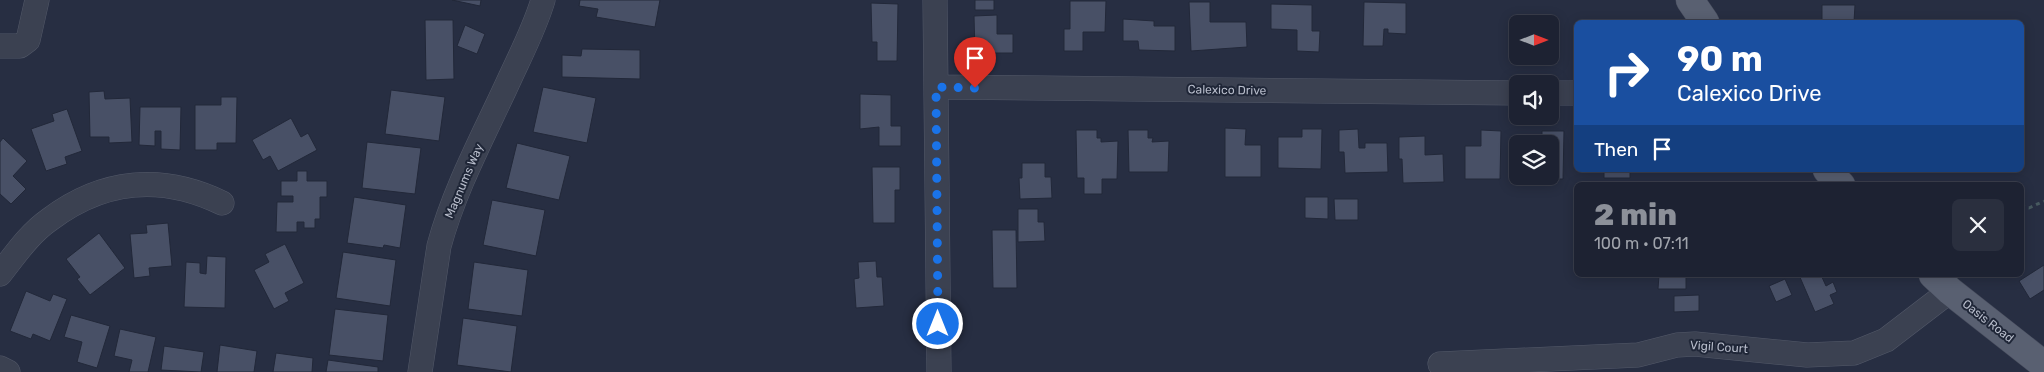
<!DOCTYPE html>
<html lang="en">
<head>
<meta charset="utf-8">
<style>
	:root { --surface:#1d2232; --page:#2a2f3e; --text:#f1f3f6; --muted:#a0a4ac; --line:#3b3f4d; --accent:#8c9099 }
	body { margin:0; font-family:Rubik,sans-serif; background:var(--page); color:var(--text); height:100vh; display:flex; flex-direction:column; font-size:19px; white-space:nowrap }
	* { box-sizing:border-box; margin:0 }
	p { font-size:16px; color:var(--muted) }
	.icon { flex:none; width:28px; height:28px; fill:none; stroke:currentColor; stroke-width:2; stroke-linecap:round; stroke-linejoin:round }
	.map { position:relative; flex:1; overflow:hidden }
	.drawer { position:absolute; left:1574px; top:182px; width:450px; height:95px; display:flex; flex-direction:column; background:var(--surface); border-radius:8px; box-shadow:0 2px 12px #0003,0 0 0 1px var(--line) }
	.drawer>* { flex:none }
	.banner { position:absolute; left:1574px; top:20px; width:450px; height:152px; border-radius:8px; box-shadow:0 2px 12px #0003,0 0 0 1px var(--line); background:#1a4fa0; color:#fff; overflow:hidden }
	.needle { width:32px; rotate:90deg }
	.fabs { position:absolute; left:1509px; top:15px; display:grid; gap:10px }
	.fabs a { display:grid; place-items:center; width:50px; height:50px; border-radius:8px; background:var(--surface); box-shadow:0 2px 12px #0003,0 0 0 1px var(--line); font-size:25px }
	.pin { position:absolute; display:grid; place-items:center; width:42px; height:42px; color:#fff; margin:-51px -21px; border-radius:50% 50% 50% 0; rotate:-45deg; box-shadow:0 0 5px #0007 }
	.pin .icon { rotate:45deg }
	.me { position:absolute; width:55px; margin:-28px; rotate:0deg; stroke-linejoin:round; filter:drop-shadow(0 0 4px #0008) }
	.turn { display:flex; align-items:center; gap:18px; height:105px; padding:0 20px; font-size:22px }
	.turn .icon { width:65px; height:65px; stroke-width:2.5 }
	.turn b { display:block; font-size:35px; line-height:42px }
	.then { display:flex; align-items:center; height:48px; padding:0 20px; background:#0003; gap:10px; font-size:19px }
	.round { display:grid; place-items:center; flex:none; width:52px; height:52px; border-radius:8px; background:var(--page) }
	.head { display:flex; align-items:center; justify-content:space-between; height:85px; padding:0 20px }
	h1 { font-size:30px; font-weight:800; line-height:38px; color:var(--accent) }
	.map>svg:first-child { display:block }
</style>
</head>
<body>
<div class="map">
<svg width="2044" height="372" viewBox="0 0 2044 372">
	<rect width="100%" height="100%" fill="#272e42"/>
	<path fill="#485066" stroke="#222839" d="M452 0H481L480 6Z
		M580 0H660L655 27 596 17 598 9 579 6Z
		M975 0H994V10H975Z
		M1070 1H1106L1105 32H1083V51H1064V29H1070Z
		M1189 2H1210V22H1246L1247 47 1191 51Z
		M1364 2 1406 3V34L1388 33V29H1384L1383 46H1363Z
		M871 3 898 4 897 61H877V42H872Z
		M1271 4 1312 5V31H1320L1319 52 1297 51V30L1271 29Z
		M1822 5H1855L1854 22H1822Z
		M997 15V34H1013V53H975L974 16Z
		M1123 19 1154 21V26H1175V51L1139 50 1138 41H1123Z
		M425 20H453L454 79 426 80Z
		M465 25 485 34 477 54 457 46Z
		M582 49 640 50V79L562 77V55L581 56Z
		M543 87 596 98 587 143 533 132Z
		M391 90 445 97 439 141 385 134Z
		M104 91 105 99 130 98 132 142 109 143V137H90L89 92Z
		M860 94 891 95V126H901V146H879V127L860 129Z
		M221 97H237L236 143H217V150H195V105H221Z
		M140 107H181L180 150 161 149V131H155V146L139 145Z
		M67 109 82 151 65 157 67 164 46 171 31 129 54 121 52 114Z
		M291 118 301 137 308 133 317 150 278 171 270 156 263 160 252 140Z
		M1225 128 1246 129 1245 145H1261V177H1225Z
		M1302 129H1322L1321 169 1278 168V137H1302Z
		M1358 129 1359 148H1365V143H1387L1388 172 1345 173 1344 152H1339V130Z
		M1076 130H1097V138H1101V142L1118 141 1117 179H1102V194H1084V178H1077Z
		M1128 130H1148V138H1153L1152 142 1169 141 1168 172H1129Z
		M1481 130 1501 131 1500 179H1465V146H1481Z
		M1542 131H1564L1563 179H1543V176H1550V144H1542Z
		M1425 136V155L1443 154 1444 182 1403 183 1402 159H1399V137Z
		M3 138 27 161 13 176 26 189 11 204 0 194V142Z
		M367 142 421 148 415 194 362 188Z
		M517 143 570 156 559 200 506 188Z
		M1022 163H1045V177H1051L1052 198 1020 199 1019 178H1022Z
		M872 167H900V190H895V223H873Z
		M1604 170H1630V178H1604Z
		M297 171H307V181H327V197H320V219H315V228H304V222H297V232H276L277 202H293V196H281V181H297Z
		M354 197 406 205 400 248 384 245 383 248 347 243Z
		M1305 197H1328V219L1305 218Z
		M1334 199H1358V220H1335Z
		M492 200 545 210 536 256 483 245Z
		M1018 209H1038V222H1044L1045 241 1018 242Z
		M168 223 172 266 149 268 150 276 134 278 130 234 147 233 146 225Z
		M992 230H1016L1017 288H993Z
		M99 233 125 268 90 295 77 279 80 277 66 259Z
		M285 244 304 283 285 293 289 301 274 309 254 270 269 262 265 254Z
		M343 252 396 260 390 306 336 298Z
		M207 256 226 257 225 308 184 307 186 262 200 263V273L206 274Z
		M876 261 877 277H882L884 306 856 308 854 279 859 278 858 262Z
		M474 262 528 270 522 316 468 309Z
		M2044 265V290L2030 299 2019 281Z
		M1659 275H1686V289H1658Z
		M1799 275H1821L1826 286 1833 282 1837 292 1830 295 1834 304 1815 312Z
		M1785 279 1792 295 1776 302 1769 286Z
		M26 291 50 301 53 294 67 299 50 341 33 334 31 339 10 331Z
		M1699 295V311L1674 312V296Z
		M335 309 388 315 383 361 329 355Z
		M71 315 110 326 97 368 77 362 82 342 64 337Z
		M463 318 517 326 511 372 457 365Z
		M120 329 156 337 148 372H129L132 360 114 356Z
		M220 345 257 351 254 372H217Z
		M164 346 204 352 201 372 161 370Z
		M276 353 313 358 312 372H273Z
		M328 360 378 367V372H326Z"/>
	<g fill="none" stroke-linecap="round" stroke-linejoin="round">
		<defs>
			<path id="minor" d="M935 0 939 372
				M0 46H20L28 40 37 0
				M937 87 1518 93
				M1550 93H1576
				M0 274C15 255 29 234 49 220 103 179 162 174 222 203
				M1440 364 1638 355 1677 345 1695 344 1807 355 1854 353 1886 340 1950 291
				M0 368 8 372
				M420 372 439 246C455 187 485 133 510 78 522 52 535 27 543 0"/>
			<path id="major" d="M1690 0 1705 22
				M1827 170 1841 185
				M1933 275 1950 291 2044 365"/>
		</defs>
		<use href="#minor" stroke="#535969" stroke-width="25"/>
		<use href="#major" stroke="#454a5b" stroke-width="29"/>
		<path stroke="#47595f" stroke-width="3" stroke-dasharray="4 4" stroke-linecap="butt" d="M2021 206 2029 208 2044 201"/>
		<use href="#minor" stroke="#3b4151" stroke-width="24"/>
		<use href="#major" stroke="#596071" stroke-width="28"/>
	</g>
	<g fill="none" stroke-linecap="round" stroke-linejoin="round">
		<path stroke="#1a73e8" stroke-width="9" stroke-dasharray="0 16.2" d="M938 324 936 87 975 88"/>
	</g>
	<g text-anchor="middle" stroke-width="4" stroke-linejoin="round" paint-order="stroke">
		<g font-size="12" fill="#b8bdcb" stroke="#1f2637">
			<text transform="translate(1227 90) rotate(1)" y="4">Calexico Drive</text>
			<text transform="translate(464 181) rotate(-67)" y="4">Magnums Way</text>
			<text transform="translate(1988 321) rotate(38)" y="4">Oasis Road</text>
			<text transform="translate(1719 347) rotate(4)" y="4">Vigil Court</text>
		</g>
	</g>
</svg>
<div class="fabs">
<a><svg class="needle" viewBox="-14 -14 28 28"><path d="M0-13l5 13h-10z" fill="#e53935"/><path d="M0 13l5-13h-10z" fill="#a0a4ac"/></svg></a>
<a><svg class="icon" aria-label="sound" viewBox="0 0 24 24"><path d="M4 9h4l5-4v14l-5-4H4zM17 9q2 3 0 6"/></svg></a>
<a><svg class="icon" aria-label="layers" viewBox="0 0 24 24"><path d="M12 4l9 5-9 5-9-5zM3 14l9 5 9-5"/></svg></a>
</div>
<div class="pin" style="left:975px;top:88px;background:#d93025"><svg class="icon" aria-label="arrive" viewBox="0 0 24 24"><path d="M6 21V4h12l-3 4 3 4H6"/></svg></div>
<svg class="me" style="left:938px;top:324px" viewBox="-20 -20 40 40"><circle r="17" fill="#1a73e8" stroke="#fff" stroke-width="3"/><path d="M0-11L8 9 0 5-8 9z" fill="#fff"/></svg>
<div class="banner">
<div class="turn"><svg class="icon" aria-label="right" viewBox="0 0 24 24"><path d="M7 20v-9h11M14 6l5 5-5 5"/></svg><div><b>90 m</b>Calexico Drive</div></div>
<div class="then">Then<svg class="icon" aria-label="arrive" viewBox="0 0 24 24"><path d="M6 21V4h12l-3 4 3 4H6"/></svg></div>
</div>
<section class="drawer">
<div class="head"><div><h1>2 min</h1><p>100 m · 07:11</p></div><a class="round"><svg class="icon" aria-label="close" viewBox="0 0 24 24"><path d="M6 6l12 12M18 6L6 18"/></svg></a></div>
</section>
</div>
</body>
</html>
